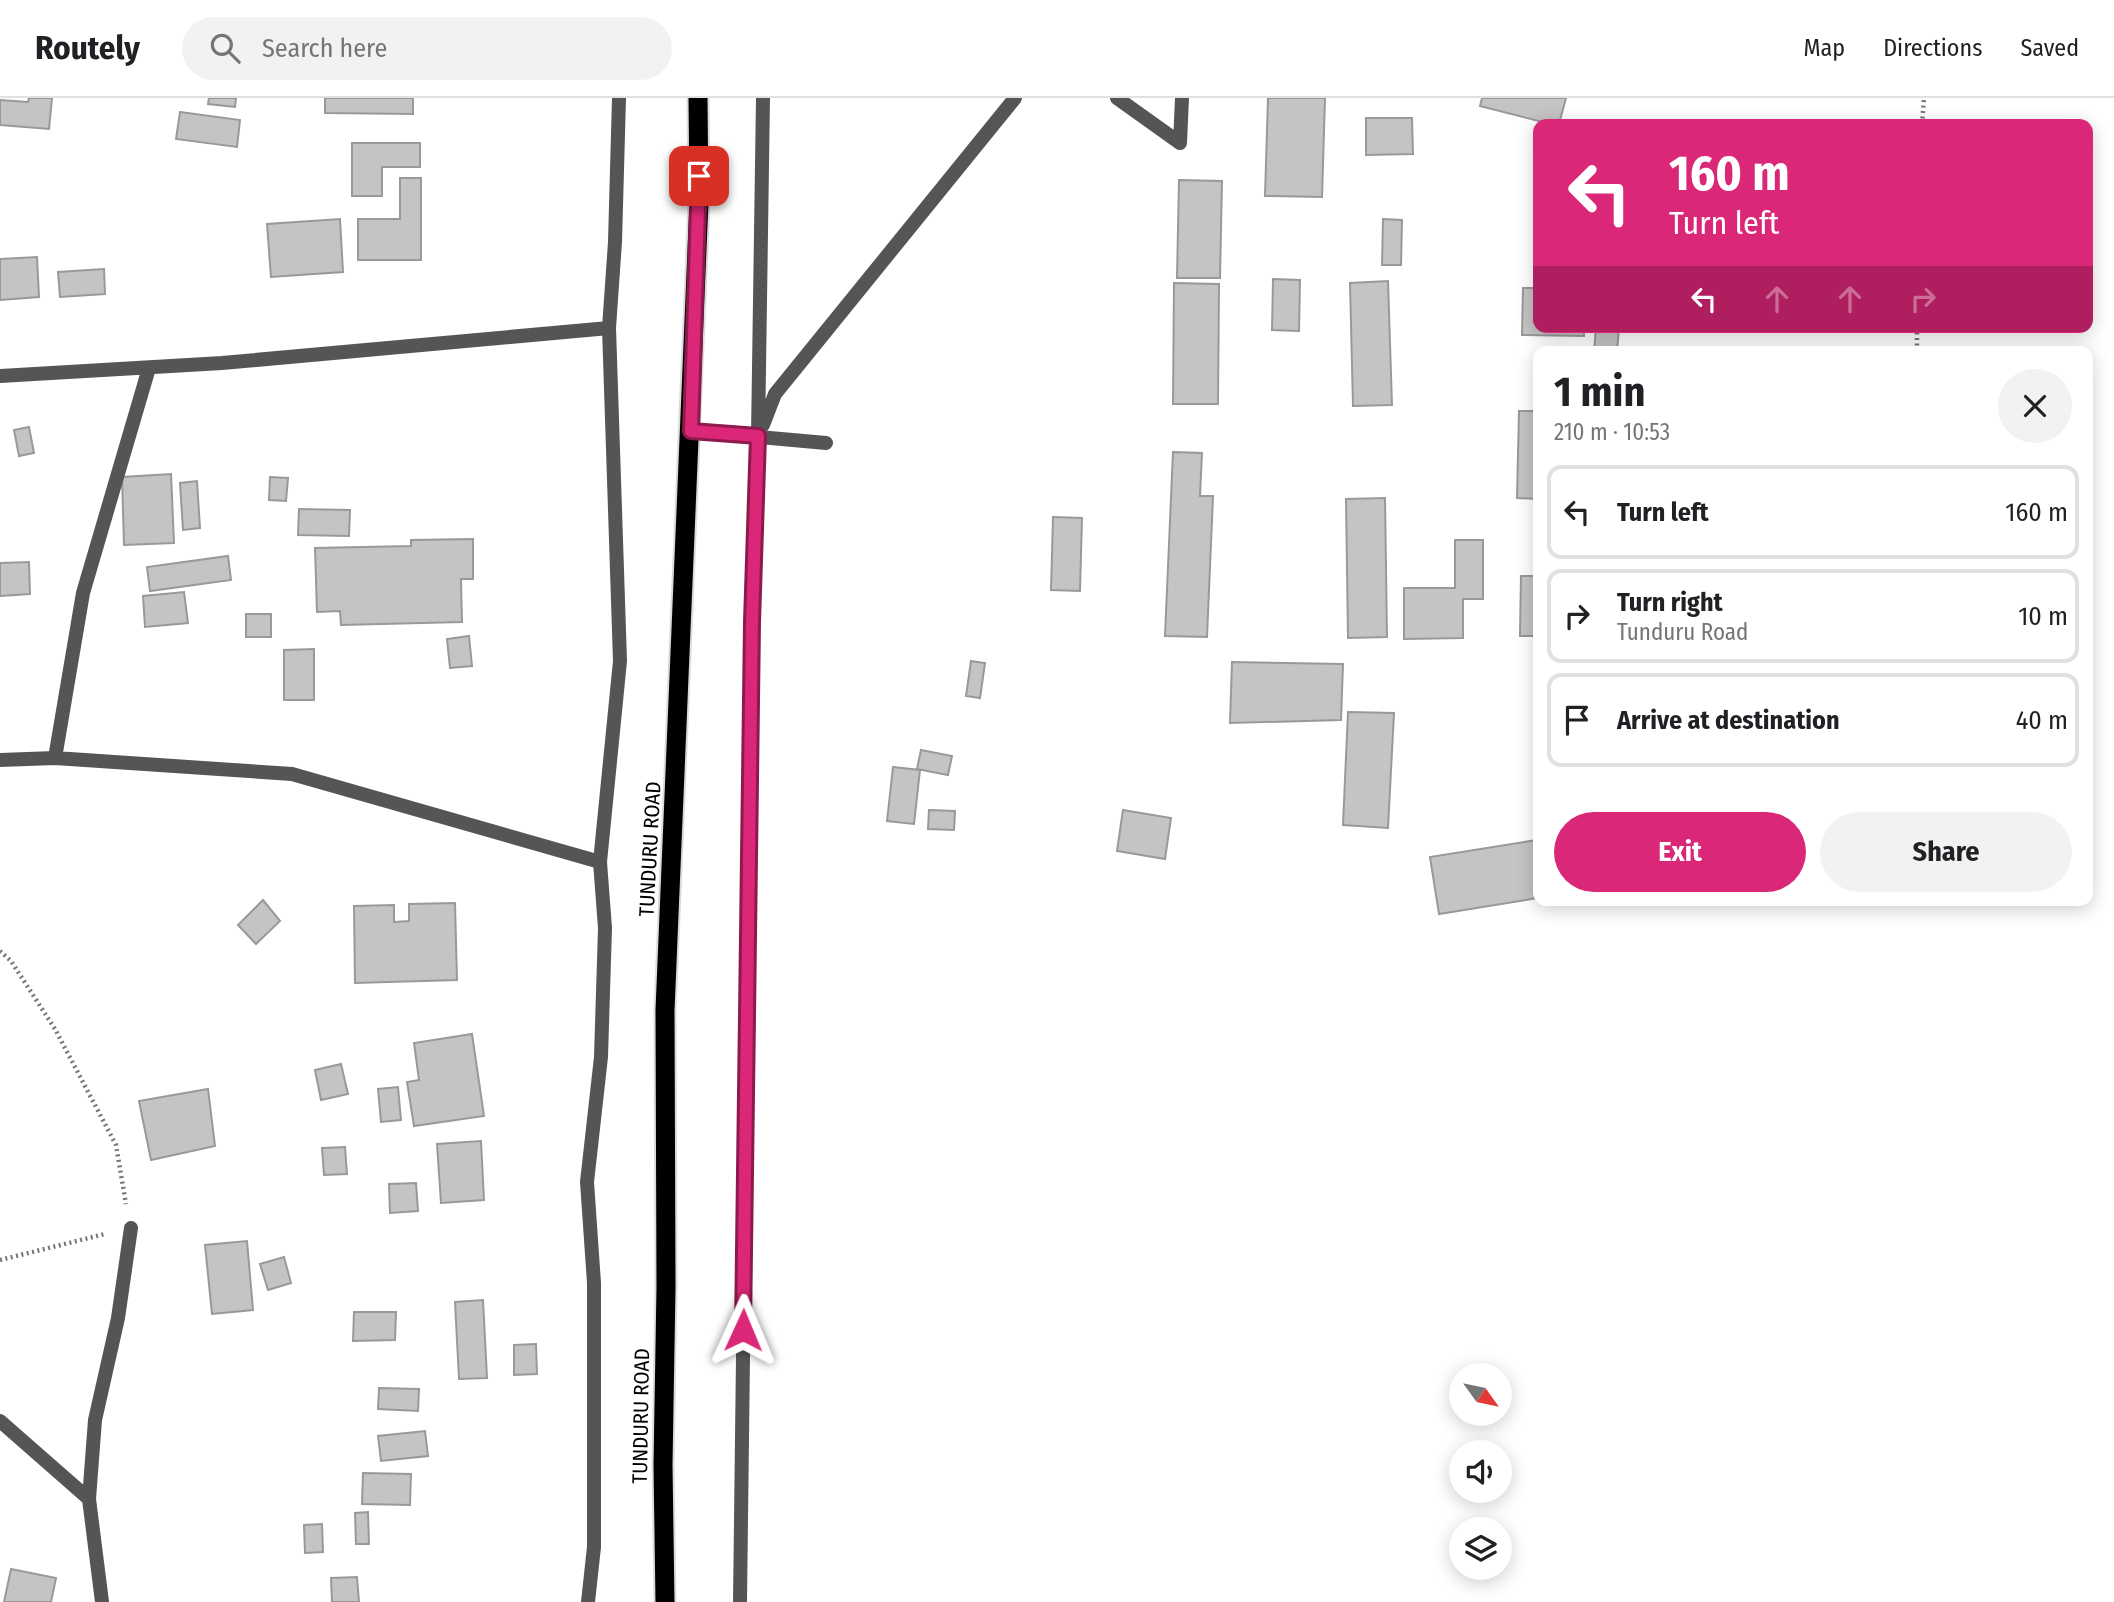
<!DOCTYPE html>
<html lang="en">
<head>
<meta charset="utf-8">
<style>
	:root { --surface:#fff; --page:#f2f2f2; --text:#202124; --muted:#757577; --line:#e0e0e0; --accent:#db2777 }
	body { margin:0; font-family:"Fira Sans Condensed",sans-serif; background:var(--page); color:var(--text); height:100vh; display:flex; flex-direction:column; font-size:26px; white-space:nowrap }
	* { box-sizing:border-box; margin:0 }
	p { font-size:23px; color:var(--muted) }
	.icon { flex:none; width:38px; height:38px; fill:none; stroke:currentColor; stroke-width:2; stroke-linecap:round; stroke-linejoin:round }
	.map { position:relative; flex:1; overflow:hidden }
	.sheet { position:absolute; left:1533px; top:248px; width:560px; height:560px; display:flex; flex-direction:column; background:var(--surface); border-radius:14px; box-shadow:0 4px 18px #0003 }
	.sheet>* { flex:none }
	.top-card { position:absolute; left:1533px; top:21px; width:560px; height:214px; border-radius:14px; box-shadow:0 4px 18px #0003; background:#db2777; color:#fff; overflow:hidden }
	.needle { width:46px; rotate:123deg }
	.fabs { position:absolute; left:1449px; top:1265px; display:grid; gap:14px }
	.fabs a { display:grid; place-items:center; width:63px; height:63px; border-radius:50%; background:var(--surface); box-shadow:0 4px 18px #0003; font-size:35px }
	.pin { position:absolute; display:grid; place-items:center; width:60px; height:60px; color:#fff; margin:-30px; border-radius:14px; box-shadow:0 4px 10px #0006 }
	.me { position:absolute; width:77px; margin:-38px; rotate:1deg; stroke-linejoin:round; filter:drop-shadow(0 0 5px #0008) }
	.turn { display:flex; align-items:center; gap:24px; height:147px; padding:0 21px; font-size:32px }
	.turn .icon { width:91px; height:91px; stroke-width:2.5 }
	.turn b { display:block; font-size:49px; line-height:60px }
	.lanes { display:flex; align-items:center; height:66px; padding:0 21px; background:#0003; justify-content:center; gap:35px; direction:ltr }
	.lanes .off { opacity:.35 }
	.round { display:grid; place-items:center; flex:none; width:74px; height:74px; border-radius:37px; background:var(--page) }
	.summary { display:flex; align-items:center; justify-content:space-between; height:119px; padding:0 21px }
	h1 { font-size:42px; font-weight:700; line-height:52px }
	.action { display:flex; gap:14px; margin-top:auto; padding:14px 21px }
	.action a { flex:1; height:80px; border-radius:42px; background:var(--accent); color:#fff; font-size:28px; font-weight:700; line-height:80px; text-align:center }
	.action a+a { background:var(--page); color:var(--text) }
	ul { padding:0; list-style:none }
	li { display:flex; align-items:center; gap:21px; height:94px; margin:0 14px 10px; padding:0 7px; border:4px solid var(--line); border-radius:14px }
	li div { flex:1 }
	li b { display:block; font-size:26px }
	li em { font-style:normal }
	header { display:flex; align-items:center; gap:42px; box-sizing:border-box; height:98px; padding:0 35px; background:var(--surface); border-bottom:2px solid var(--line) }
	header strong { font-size:33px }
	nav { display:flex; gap:38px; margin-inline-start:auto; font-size:24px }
	.search { width:490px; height:63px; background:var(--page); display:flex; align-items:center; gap:18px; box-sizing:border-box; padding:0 24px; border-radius:38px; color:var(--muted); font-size:26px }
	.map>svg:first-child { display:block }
</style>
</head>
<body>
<header>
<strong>Routely</strong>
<div class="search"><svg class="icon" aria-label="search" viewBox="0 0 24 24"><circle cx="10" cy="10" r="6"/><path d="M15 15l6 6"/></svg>Search here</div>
<nav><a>Map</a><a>Directions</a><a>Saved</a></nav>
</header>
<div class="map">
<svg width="2114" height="1504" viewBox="0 0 2114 1504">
	<rect width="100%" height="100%" fill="#fff"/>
	<path fill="#c4c4c4" stroke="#999" stroke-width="2" d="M29 0H52L49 31 0 27V2L28 4Z
		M209 0H236L235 9 208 6Z
		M325 0H413V16L325 15Z
		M1268 0H1325L1322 99 1265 98Z
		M1482 0H1566L1559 26H1550L1480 8Z
		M180 14 240 22 237 49 176 41Z
		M1366 20H1412L1413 56 1366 57Z
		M352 45H420V69H382V98H352Z
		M400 80H421V162H358V121H400Z
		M1179 82 1222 83 1220 180H1177Z
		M340 121 343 174 271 179 267 126Z
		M1383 121 1402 122 1401 167H1382Z
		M37 159 39 199 0 202V161Z
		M104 171 105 196 60 199 58 174Z
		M1273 181 1300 182 1299 233 1272 232Z
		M1388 183 1392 307 1353 308 1350 185Z
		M1174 185 1219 186 1218 306H1173Z
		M1523 190H1538V229H1584V238L1522 237Z
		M1596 229H1619L1617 254H1594Z
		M1519 313H1538V401L1517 400Z
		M29 329 34 355 19 358 14 332Z
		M1173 354 1202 355 1200 398H1213L1207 539 1165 538Z
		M171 376 174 445 124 447 122 379Z
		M270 379 288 380 286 403 269 402Z
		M197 383 200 430 183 432 180 385Z
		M1385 400 1387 539 1348 540 1346 401Z
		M299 411 350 412 349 438 298 437Z
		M1053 419 1082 420 1080 493 1051 492Z
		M473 441V481H461L462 524 341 527 340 513 317 514 315 450 411 448V442Z
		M1455 442H1483V501H1463V540L1404 541V490H1455Z
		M228 458 231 482 150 493 147 469Z
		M29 464 30 496 0 498V465Z
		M1521 478H1538V538H1520Z
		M184 494 188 525 145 529 143 498Z
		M246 516H271V539H246Z
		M469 538 472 568 450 570 447 541Z
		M314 551V602H284V552Z
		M971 563 985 565 980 600 966 598Z
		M1232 564 1343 566 1341 622 1230 625Z
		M1348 614 1394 615 1388 730 1343 727Z
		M921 652 952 658 948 677 917 671Z
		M893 669 920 672 914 726 887 723Z
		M929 712 955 713 954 732 928 731Z
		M1123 712 1171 720 1165 761 1117 753Z
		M1537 742 1538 800 1439 816 1430 759Z
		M263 802 280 823 256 846 238 827Z
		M455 805 457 882 355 885 354 808 394 807V824L409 823V806Z
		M472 936 484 1018 414 1028 407 984 419 982 414 945Z
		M341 966 348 996 321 1002 315 972Z
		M398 989 401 1022 381 1024 378 991Z
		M208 991 215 1048 151 1062 139 1003Z
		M481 1043 484 1102 441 1105 437 1046Z
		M345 1049 347 1076 324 1077 322 1050Z
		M416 1085 418 1113 390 1115 389 1086Z
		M247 1143 253 1212 212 1216 205 1147Z
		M284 1159 291 1185 268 1192 260 1166Z
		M483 1202 487 1280 459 1281 455 1204Z
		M354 1214H396L395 1242 353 1243Z
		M536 1246 537 1276 514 1277V1247Z
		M379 1290 419 1291 418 1313 378 1311Z
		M425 1333 428 1358 381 1363 378 1338Z
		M363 1375 411 1376 410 1407 362 1406Z
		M368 1414 369 1446H356L355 1415Z
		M322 1426 323 1454 305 1455 304 1427Z
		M11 1471 56 1480 51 1504H4Z
		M357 1479 359 1504H332L331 1480Z"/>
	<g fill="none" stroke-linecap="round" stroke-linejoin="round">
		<defs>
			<path id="trunk" d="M665 1504 663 1367 666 1189 665 912 699 104 698 0"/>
		</defs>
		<use href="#trunk" stroke="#dbdbdb" stroke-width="23"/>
		<path stroke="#777" stroke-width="4.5" stroke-dasharray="2 3.5" stroke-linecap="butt" d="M1922 26 1924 0
			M1917 229V254
			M0 853 11 863 55 931 116 1047 126 1106
			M0 1162 105 1136"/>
		<path stroke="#555" stroke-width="14" d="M1117 0 1180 45
			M1180 45 1182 0
			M0 278 222 265 609 230
			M763 327 775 296 1015 0
			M691 333 826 345
			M55 660 83 495 149 270
			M0 662 55 660 292 676 600 764
			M0 1323 89 1401 102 1504
			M89 1401 95 1322 118 1220 131 1130
			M588 1504 594 1449V1185L587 1084 601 959 605 830 600 764 620 563 609 230 615 144 619 0
			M740 1504 752 524 758 338 763 0"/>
		<use href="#trunk" stroke="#000" stroke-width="19"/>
	</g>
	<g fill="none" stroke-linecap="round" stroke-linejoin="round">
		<defs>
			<path id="route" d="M699 78 691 333 758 338 752 524 743 1232"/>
		</defs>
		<use href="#route" stroke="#8e194d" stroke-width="18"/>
		<use href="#route" stroke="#db2777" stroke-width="12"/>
	</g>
	<g text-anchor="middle" stroke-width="5" stroke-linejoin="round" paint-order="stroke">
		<g font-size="21" fill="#000" stroke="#fff">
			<text transform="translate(650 751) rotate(-87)" y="7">TUNDURU ROAD</text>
			<text transform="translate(641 1318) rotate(-89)" y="7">TUNDURU ROAD</text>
		</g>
	</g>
</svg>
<div class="fabs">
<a><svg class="needle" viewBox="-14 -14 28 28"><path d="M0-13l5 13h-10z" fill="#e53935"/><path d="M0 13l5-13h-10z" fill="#757577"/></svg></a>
<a><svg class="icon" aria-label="sound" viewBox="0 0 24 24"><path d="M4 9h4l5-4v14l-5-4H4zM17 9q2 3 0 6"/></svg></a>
<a><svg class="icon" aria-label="layers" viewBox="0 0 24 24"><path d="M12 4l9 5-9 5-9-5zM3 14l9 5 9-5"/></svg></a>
</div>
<div class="pin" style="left:699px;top:78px;background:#d93025"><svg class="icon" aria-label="arrive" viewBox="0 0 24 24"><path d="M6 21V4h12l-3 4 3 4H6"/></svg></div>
<svg class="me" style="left:743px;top:1232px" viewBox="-20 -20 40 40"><path d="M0-17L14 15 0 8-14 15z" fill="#db2777" stroke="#fff" stroke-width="4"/></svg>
<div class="top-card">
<div class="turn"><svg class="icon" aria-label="left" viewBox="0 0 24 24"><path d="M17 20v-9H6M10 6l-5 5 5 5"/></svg><div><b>160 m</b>Turn left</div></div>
<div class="lanes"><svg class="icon" aria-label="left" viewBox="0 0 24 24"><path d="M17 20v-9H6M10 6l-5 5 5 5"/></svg><svg class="icon off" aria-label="ahead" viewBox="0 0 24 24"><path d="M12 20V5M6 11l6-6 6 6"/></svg><svg class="icon off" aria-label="ahead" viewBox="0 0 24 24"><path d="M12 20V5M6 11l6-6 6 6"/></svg><svg class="icon off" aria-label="right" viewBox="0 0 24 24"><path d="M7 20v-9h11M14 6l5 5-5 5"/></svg></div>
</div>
<section class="sheet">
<div class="summary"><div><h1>1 min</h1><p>210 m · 10:53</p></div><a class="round"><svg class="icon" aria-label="close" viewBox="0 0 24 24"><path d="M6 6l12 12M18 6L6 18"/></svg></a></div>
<ul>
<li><svg class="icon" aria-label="left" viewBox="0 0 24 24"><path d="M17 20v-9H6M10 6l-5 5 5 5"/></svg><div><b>Turn left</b></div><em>160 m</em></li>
<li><svg class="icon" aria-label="right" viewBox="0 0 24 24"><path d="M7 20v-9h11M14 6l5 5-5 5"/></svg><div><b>Turn right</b><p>Tunduru Road</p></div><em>10 m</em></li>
<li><svg class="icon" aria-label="arrive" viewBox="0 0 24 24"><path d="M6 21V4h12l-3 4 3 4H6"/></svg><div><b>Arrive at destination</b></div><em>40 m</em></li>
</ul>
<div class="action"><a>Exit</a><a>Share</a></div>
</section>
</div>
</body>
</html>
